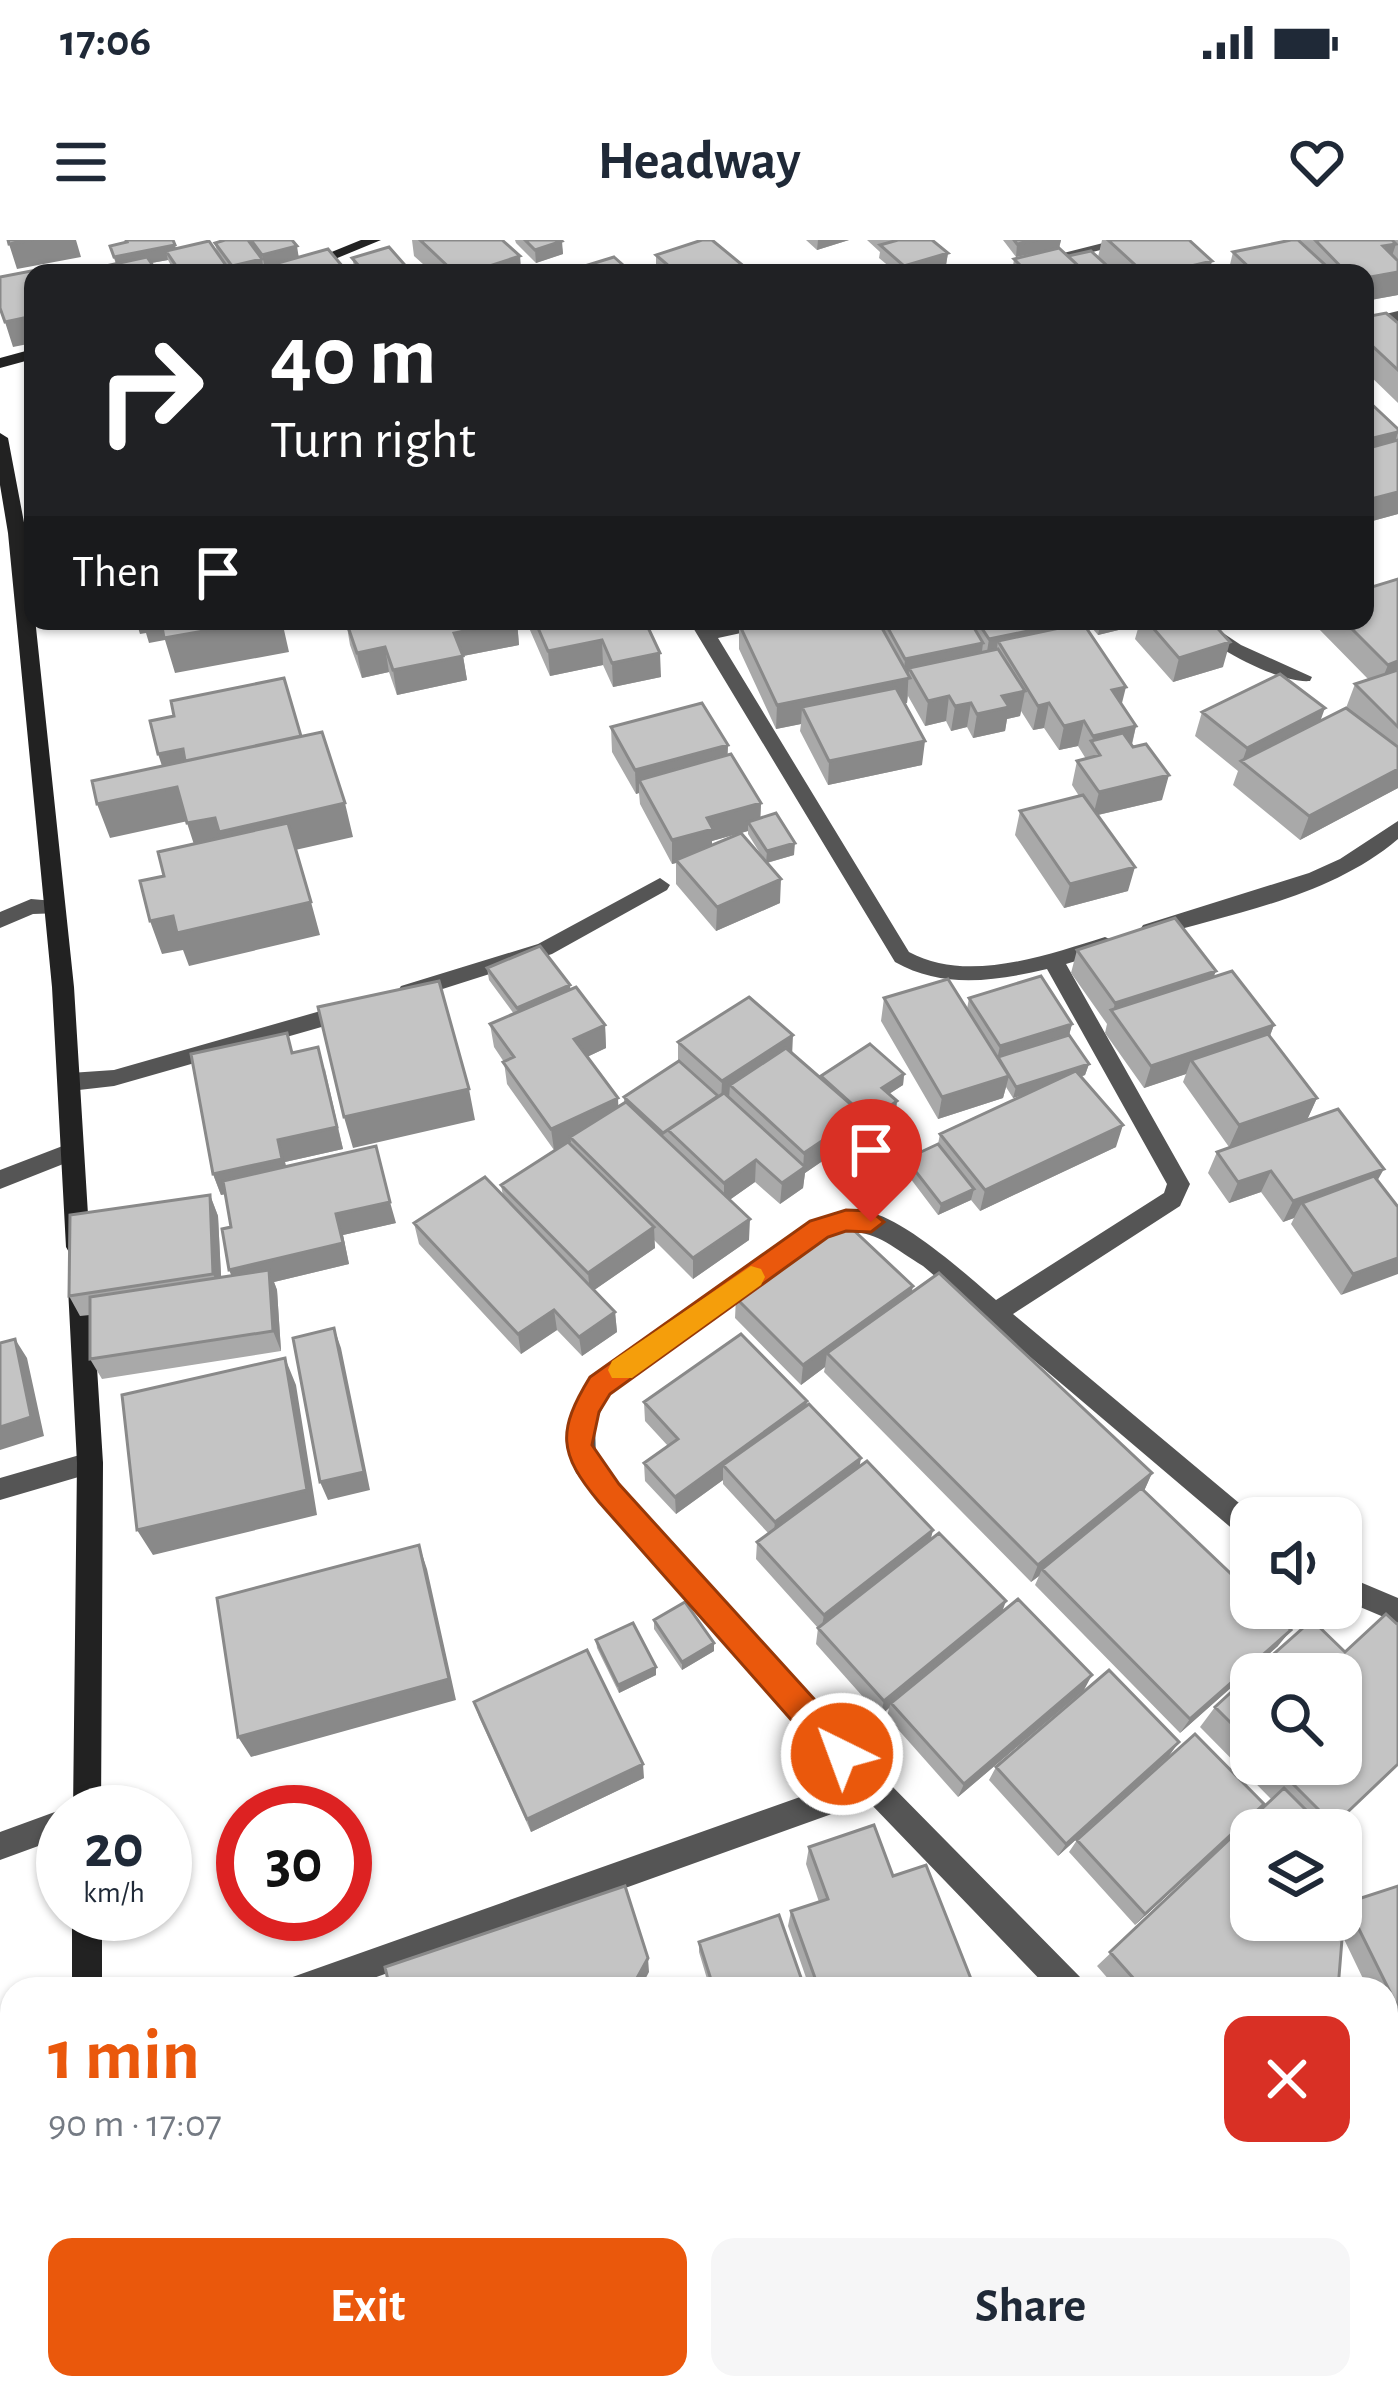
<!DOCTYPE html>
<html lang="en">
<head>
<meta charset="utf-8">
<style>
	:root { --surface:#fff; --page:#f6f6f7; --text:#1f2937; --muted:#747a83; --accent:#ea580c }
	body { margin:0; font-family:"Alegreya Sans",sans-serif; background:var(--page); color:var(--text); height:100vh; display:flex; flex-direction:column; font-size:45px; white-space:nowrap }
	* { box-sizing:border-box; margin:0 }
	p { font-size:39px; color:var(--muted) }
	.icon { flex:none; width:66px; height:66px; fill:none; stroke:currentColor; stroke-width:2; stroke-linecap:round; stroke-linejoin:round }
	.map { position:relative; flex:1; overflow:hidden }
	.details { position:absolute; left:0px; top:1737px; width:1398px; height:423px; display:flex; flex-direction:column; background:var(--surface); border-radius:36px 36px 0 0; box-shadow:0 3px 9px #0004 }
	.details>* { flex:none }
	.guide { position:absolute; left:24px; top:24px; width:1350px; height:366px; border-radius:24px; box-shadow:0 3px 9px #0004; background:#202124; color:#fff; overflow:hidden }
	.buttons { position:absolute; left:1230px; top:1257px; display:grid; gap:24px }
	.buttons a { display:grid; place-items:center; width:132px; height:132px; border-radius:24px; background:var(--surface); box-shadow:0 3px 9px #0004; font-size:60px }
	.speed { position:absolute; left:36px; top:1545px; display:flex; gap:24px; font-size:60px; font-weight:700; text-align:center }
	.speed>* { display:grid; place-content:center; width:156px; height:156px; border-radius:50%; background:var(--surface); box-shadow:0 3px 9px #0004; line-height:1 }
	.speed small { font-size:30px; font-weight:400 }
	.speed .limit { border:18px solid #d22; background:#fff; color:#111 }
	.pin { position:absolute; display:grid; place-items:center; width:102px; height:102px; color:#fff; margin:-123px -51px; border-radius:50% 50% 50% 0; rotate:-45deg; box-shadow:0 0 12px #0007 }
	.pin .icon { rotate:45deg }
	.me { position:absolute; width:132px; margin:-66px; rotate:318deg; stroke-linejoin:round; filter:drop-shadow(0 0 9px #0008) }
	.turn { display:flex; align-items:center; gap:42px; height:252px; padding:0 48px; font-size:54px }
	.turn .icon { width:156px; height:156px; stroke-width:2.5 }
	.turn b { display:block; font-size:84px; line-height:102px }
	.then { display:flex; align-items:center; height:114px; padding:0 48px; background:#0003; gap:24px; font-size:45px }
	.round { display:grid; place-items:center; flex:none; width:126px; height:126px; border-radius:24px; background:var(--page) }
	.head { display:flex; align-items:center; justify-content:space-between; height:204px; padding:0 48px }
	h1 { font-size:72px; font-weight:600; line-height:90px; color:var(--accent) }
	.action { display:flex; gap:24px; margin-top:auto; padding:24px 48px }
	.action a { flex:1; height:138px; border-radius:24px; background:var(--accent); color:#fff; font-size:48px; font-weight:600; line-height:138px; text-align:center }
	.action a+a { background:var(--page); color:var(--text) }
	.status { display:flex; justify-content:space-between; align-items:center; height:84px; padding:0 60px; background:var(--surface); direction:ltr }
	.status svg { height:33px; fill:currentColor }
	header { display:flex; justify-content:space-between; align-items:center; height:156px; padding:0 48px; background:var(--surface); font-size:54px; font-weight:600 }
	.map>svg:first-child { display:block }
</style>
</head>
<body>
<div class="status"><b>17:06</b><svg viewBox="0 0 49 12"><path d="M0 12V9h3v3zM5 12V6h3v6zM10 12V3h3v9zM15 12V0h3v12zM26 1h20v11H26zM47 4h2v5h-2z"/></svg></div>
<header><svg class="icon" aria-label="menu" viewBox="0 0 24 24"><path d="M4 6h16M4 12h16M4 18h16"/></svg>Headway<svg class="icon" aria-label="heart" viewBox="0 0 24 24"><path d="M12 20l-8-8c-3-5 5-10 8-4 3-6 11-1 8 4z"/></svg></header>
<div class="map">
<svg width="1398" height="2158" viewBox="0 0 1398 2158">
	<rect width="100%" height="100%" fill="#fff"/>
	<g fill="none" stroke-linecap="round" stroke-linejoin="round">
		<path fill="#555" fill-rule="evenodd" d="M1115 0 1128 3 1010 33H984Z
			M1398 71V81L1365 89V79Z
			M689 381H707L711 388 745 381H781L778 385 718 398 909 712C967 744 1047 715 1105 697L1112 700 1115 705 1112 710 1066 724 1190 944 1180 966 1013 1074 1257 1278H1251V1301L1242 1297 923 1026C887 1004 870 983 826 996L609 1154 595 1184 596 1219 882 1536 1081 1738 1085 1749H1049L868 1561 343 1749H286L290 1738 301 1734 848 1540 576 1233C561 1198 573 1169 591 1138L819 979C836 975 850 970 867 972 903 977 968 1036 996 1060L1164 953 1167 944 1047 729C996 741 942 749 895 722Z
			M1184 381H1205L1241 405 1312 437 1310 441C1278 444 1207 404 1184 381Z
			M1398 581V599C1330 657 1233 673 1150 698L1140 690 1143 685 1309 633 1340 619Z
			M660 638 670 645 667 650 552 714 408 760 397 752 401 746 538 704Z
			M31 659 54 661 64 668 61 673 33 674 0 688V672Z
			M352 762 363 770 360 776 114 846 70 851 59 842 70 833 114 830Z
			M73 902 81 905 84 911 81 917 0 949V930Z
			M90 1212 99 1215 103 1223 99 1231 0 1260V1238Z
			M1341 1334 1398 1358V1383L1341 1359Z
			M63 1569 71 1572H63V1597L0 1620V1592Z
			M1398 1974V2006L1386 2010V1978Z
			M12 2007V2039L0 2044V2012Z
			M956 2148H1010L1005 2158H952Z"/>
		<path fill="#222" fill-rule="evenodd" d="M361 0H381L301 33H280Z
			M33 109V119L0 128V118Z
			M0 193 8 198 26 293 74 747 90 1007 86 1014H70L66 1007 52 747 8 293 0 245Z
			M80 1038 88 1041 92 1048 103 1223 101 1572H73L77 1223 68 1048 72 1041Z
			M72 1674H102V1749H72Z
			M73 2148H107V2158H73Z"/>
	</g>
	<path fill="#a9a9a9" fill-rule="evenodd" d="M125 0H173L176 9 217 12 215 3 292 0 299 17 348 33H280L278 24 265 28 263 25 264 32 258 33H230L226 27 227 33H175L168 20 151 23 158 33H103L101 27 116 24 110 6 125 3Z
		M412 0H502L520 16 521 33H433L414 16Z
		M515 0H561L563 14 536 23 516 3Z
		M806 0H849L817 10Z
		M867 0H932L948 13 946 25 921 33H897L879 18 880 12Z
		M1003 0H1061L1059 8 1068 16 1098 17 1102 0H1189L1211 27 1224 33H1012L1014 19 1050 10 1016 17Z
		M1300 0H1398V55L1365 61V33H1228L1233 12 1300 2Z
		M656 15 752 33H656Z
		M352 18 411 33H356Z
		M1365 77 1398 83V163L1365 131Z
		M1365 158 1398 189V274L1365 283Z
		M1398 339V548L1300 600 1233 545 1238 531 1195 496 1202 472 1320 481 1346 468 1355 444 1369 440 1316 386 1318 381H1365Z
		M346 381H517L519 405 463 416 467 440 397 455 389 432 362 438 350 405Z
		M526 381H645L661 437 613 447 603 425 550 436Z
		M758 381H1076V385L1122 465 1136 486 1132 505 1162 560 1098 575 1128 651 1064 668 1015 595 1020 571 1079 556 1072 545 1077 521 1086 519 1078 506 1059 510 1044 488 1033 490 1021 471 1020 476 1007 479 1005 491 973 498 967 487 951 491 946 481 925 486 908 456 907 463H904L922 525 828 545 800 491 801 484 776 489 739 409V384Z
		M1086 381H1211L1223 427 1173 442 1135 399 1139 385 1098 395Z
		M611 487 728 505 727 515 761 563 760 578 794 615 767 623 780 663 716 691 676 644V623L672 624 640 564 639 553 636 554 612 512ZM748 591V594L763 618 741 593ZM739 593 712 605V601Z
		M1077 710 1214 737 1274 785 1270 796 1317 858 1307 880 1229 907 1183 842 1186 834 1144 848 1105 793 1107 784 1071 733Z
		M487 728 571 749 605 785 606 808 587 817 618 858V867L624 863V857L678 822V802L792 813 820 838 904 834 903 845 889 854 896 873 868 891 861 884 859 896 805 933 803 948 780 964 755 942 729 960 749 1000 693 1039 654 1000 655 1008 594 1050 615 1072 617 1092 582 1116 557 1090 521 1114 419 1004 414 983 503 956 501 945 560 907 554 910 507 844 504 822 494 807 490 784 514 774 489 740Z
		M884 758 967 769 969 758 1072 784 1069 795 1089 824 1085 835 1081 837 1116 907 980 971 971 960 938 975 904 930 906 919 938 904 940 894 1027 854 1013 858 1006 847 1003 858 938 879 881 781Z
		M287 793 293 813 325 829 343 909 285 922 286 927 396 983 343 995 349 1024 274 1042 277 1050 281 1111 102 1139 90 1119V1075L80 1076 69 1056 210 955 218 976 221 1037 232 1035 231 987 225 954 221 955 213 934Z
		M1217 912 1378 941 1398 967 1341 1055 1291 984 1294 978 1283 982 1261 952 1229 963 1208 933Z
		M912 1052 1152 1233 1144 1251 1278 1406 1180 1493 1035 1345 1039 1336 1031 1342 824 1132 825 1127 801 1145 735 1078 736 1058Z
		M644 1162 806 1166 859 1226 930 1300 1084 1450 958 1557 887 1477 889 1468 880 1476 816 1404 818 1388 756 1319 757 1302 769 1294 723 1244V1240L676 1274 645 1241 644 1223 668 1206 645 1181Z
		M654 1380 714 1403V1411L682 1430 654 1389Z
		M596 1400 656 1427V1435L619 1453 597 1408Z
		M1251 1434V1524H1398L1329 1590H1251L1345 1664 1398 1646V1810L1386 1786V1749H1368L1342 1695 1338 1749H1117L1097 1726 1272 1560 1200 1487 1215 1467Z
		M474 1462 644 1538 531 1592 479 1477Z
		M1179 1502 1058 1616 989 1540 996 1527Z
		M1252 1577 1135 1685 1069 1612 1077 1600Z
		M809 1607 893 1636 975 1749H810L788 1686 791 1671 819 1662 806 1624Z
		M699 1702 805 1749H710L699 1712Z
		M1398 2087V2158H1299L1295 2148H1386V2092Z"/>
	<path fill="#898989" d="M33 0H76L81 17 17 29 9 4Z
		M818 0H849L817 10Z
		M1038 0H1061L1059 8 1016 17 1017 4Z
		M562 1 563 14 536 23 535 10Z
		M1396 4 1388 28 1383 6Z
		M175 5 178 18 166 11 168 20 118 29 114 17Z
		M297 6 299 19 265 28 262 15Z
		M948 13 946 25 921 33H904V26Z
		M520 16 521 33H468Z
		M262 19 264 32 233 33 232 26Z
		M1212 21 1209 33H1162Z
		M225 24 227 33H189Z
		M1398 32V55L1365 61V38Z
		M33 76V103L13 107 5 82Z
		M1398 192 1391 216 1365 222V200Z
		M1398 252V274L1365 283V277L1371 259Z
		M136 381H282L289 412 175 433 165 400 149 403 146 393 140 394Z
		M517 381 519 405 463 416 467 440 397 455 393 430 454 393Z
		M702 381H727L702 386Z
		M1076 381 1071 406 998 401 995 422 985 424 989 399Z
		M1101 381H1140L1139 385 1098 395Z
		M602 400 603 425 550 436 548 411Z
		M1230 402 1223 427 1173 442 1179 418Z
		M983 403 980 428H909L907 463 810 482 802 467 801 484 776 489 777 465 903 440 905 419Z
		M385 407 389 432 362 438 357 413Z
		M660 413 661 437 613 447 612 423Z
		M1398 421V443L1378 449 1388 425Z
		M1126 447 1120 471 1112 450Z
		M1025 451 1020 476 1007 479 1005 491 973 498 977 474 1002 456Z
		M949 456 946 481 925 486 928 461Z
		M971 463 967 487 951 491 955 466Z
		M1049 463 1044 488 1033 490 1038 466Z
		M1325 468 1316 493 1242 522 1247 508Z
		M1084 481 1078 506 1059 510 1064 486Z
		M1136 486 1130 511 1100 515 1092 503 1093 496Z
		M925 501 922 525 828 545 829 521Z
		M728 505 727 529 639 540V553L636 554 635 530Z
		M183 509 194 548 166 538 158 514Z
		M1398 529V548L1300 600 1309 576Z
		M1169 535 1162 560 1093 576 1099 552Z
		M177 547 188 581 110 598 97 564Z
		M345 563 353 597 229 625 198 617 187 583 215 578Z
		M761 563 760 587 748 582V591L712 601V613L676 620V623L672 624V600L707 578Z
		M795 603 794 615 766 623 767 611Z
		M1135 627 1128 651 1064 668 1070 644Z
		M781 639 780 663 716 691 717 667Z
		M311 662 320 695 189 726 183 710 162 714 150 681 173 676Z
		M1216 731 1207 754 1113 771 1115 763Z
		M570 745 571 757 519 780 517 768Z
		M1072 784 1066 807 995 829 1000 806Z
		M605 785 606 808 576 822 574 799Z
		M1274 785 1265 808 1191 820 1186 834 1144 848 1151 826Z
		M793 795 792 817 730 845 729 858 721 863 722 841Z
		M318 807 343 909 285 922 289 940 221 955 213 934Z
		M1089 824 1085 835 1013 858 1016 847Z
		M904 834 903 845 881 859 882 848Z
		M1009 836 1003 858 938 879 942 857Z
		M469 849 475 880 353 908 344 877Z
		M618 858 619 880 570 897 571 902 554 910 551 889Z
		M1317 858 1307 880 1229 907 1239 885Z
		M897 861 896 873 868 891 870 880Z
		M862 874 859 896 805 933 803 948 780 964 782 943 803 928 804 913Z
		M1123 885 1116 907 980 971 985 950Z
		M756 920 755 942 724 964V943Z
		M1384 929 1372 950 1302 963 1294 978 1283 982 1293 961Z
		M1271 931 1261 952 1229 963 1238 942Z
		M974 949 971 960 938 975 941 964Z
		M210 955 218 976 222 1054 213 1034Z
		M390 962 396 983 343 995 349 1024 274 1042 277 1050 281 1111 273 1091 238 1051 229 1030 336 974Z
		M750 979 749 1000 693 1039V1018Z
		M654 987 655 1008 590 1053 588 1033Z
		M1398 1018V1034L1341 1055 1353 1034Z
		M913 1046 909 1066 827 1113 825 1127 801 1145 803 1125Z
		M554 1070 557 1090 521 1114 518 1094Z
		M615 1072 617 1092 582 1116 579 1097Z
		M334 1088 341 1108 370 1250 328 1260 320 1242Z
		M15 1099 27 1118 44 1196 0 1210V1187Z
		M285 1118 296 1145 317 1275 153 1315 137 1290Z
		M807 1161 805 1180 723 1225V1240L676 1274 675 1257Z
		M861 1218 858 1236 773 1299 775 1282Z
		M1152 1233 1144 1251 1042 1329 1039 1336 1031 1342 1038 1325Z
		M933 1290 929 1307 821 1391 824 1375Z
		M419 1305 427 1329 456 1460 251 1517 238 1497Z
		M1006 1361 1000 1378 891 1463 889 1468 880 1476 884 1461Z
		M1291 1390 1278 1406 1180 1493 1190 1479Z
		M714 1403V1411L682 1430V1422Z
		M656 1427V1435L619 1453 618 1445Z
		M1092 1435 1084 1450 958 1557 964 1544Z
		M1179 1502 1169 1516 1058 1616 1066 1604Z
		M643 1524 644 1538 531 1592 527 1579Z
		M1264 1564 1252 1577 1135 1685 1145 1674Z
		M648 1718 649 1732 640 1749H631Z
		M266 2148H278L251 2158H239Z
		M415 2148H422L424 2158H417Z"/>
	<path fill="#c4c4c4" stroke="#898989" stroke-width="3" d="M8 0H33L9 4Z
		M126 0H173L175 5 114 17 110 6 127 2Z
		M225 0H248L262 19 232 26 215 3Z
		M251 0H292L297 6 262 15Z
		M420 0H502L520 16 468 33H455Z
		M525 0H561L562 1 535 10Z
		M702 0H712L752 33H677L656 15Z
		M898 0H932L948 13 904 26 880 5Z
		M1014 0H1038L1017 4Z
		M1108 0H1189L1212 21 1162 33H1144Z
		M1291 0H1298L1334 33H1255L1233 12Z
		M1315 0H1392L1396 4 1383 6 1398 21V32L1365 38V33H1347Z
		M209 1 225 24 189 33H181L166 11Z
		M389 7 411 32 365 33 352 18Z
		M1059 8 1086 33H1028L1014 19Z
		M328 9 348 33H286L278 23Z
		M1091 11 1115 33H1086L1068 16Z
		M147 17 158 33H105L101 27Z
		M614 17 632 33H562Z
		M1217 26 1224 33H1183Z
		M967 27 973 33H945Z
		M47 28 49 33H33V76L5 82 0 68V37Z
		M1386 73 1398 83V130L1365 99V93L1370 92 1365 87V77Z
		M1365 158 1398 189V192L1365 200Z
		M1398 200V252L1371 259 1365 252V209Z
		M1398 339V421L1388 425 1344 381H1365V349Z
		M161 381H260L164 398Z
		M346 381H513L454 393 463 416 393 430 385 407 357 413Z
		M535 381H645L660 413 612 423 602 400 548 411Z
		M758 381H878L910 438 777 465 739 384Z
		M884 381H970L983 403 905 419Z
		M977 381H1076L989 399Z
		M1147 381H1211L1230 402 1179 418Z
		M1083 383 1126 447 1112 450 1136 486 1093 496 1084 481 1064 486 1049 463 1038 466 998 401Z
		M998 409 1025 451 1002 456 1009 467 977 474 971 463 955 466 949 456 928 461 909 428Z
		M1398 430V487L1355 444Z
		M1280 434 1325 468 1247 508 1202 472Z
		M284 438 301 496 185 521 183 509 158 514 150 481 174 476 171 461Z
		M896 448 925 501 829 521 802 467Z
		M702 463 728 505 635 530 611 487Z
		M1346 468 1398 507V529L1309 576 1241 521Z
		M322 492 345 563 219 592 215 578 187 583 177 547 97 564 92 541Z
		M1123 493 1133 507 1146 504 1169 535 1099 552 1077 521 1100 515 1091 501Z
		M731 514 761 563 707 578 713 589 672 600 639 540Z
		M1083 555 1135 627 1070 644 1020 571Z
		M776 573 795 603 767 611 748 582Z
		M288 583 311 662 177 693 173 676 150 681 140 641 164 636 158 612Z
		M741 593 781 639 717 667 676 620Z
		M1175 678 1216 731 1115 763 1077 710Z
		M540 706 570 745 517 768 487 728Z
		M1232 731 1274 785 1151 826 1111 770Z
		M1041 736 1072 784 1000 806 969 758Z
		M948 739 1009 836 942 857 884 758Z
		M439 741 469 849 344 877 318 767Z
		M576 747 605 785 574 799 618 858 551 889 503 822 514 817 490 784Z
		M749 757 793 795 722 841 678 802Z
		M287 793 292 813 318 807 337 887 278 900 282 919 213 934 191 814Z
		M1268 794 1317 858 1239 885 1191 820Z
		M1069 795 1089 824 1016 847 998 817Z
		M870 804 904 834 882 848 897 861 870 880 821 836Z
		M786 808 862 874 804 913 730 845Z
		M679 821 718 856 663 893 624 857Z
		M1076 831 1123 885 985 950 940 894Z
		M724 853 805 927 782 943 756 920 724 943 668 890Z
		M626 862 750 979 693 1018 570 897Z
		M1338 869 1384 929 1293 961 1271 931 1238 942 1217 912Z
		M568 902 654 987 588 1033 501 945Z
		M938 904 974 949 941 964 906 919Z
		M376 906 390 962 336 974 343 1003 229 1030 222 989 231 987 223 941Z
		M1374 936 1398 967V1018L1353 1034 1302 963Z
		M485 937 615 1072 579 1097 554 1070 518 1094 414 983Z
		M210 955 213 1034 69 1056 70 975Z
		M846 983 913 1046 803 1125 736 1058Z
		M269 1030 273 1091 90 1119V1057Z
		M939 1033 1152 1233 1038 1325 827 1113Z
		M334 1088 364 1232 320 1242 293 1098Z
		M741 1094 807 1161 675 1257 644 1223 678 1199 644 1162Z
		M15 1099 31 1177 0 1187V1103Z
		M285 1118 307 1250 137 1290 122 1155Z
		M809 1164 861 1218 775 1282 723 1225Z
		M867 1221 933 1290 824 1375 757 1302Z
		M1141 1248 1251 1353V1368H1267L1291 1390 1190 1479 1042 1329Z
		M939 1293 1006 1361 884 1461 818 1388Z
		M419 1305 449 1439 238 1497 217 1358Z
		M1018 1359 1092 1435 964 1544 891 1463Z
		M685 1362 714 1403 682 1422 654 1380Z
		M1386 1374 1398 1385V1524L1334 1585 1273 1524H1341V1434H1251L1312 1380 1345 1412Z
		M633 1383 656 1427 618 1445 596 1400Z
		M587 1410 643 1524 527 1579 474 1462Z
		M1109 1430 1179 1502 1066 1604 996 1527Z
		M1251 1434V1503L1215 1467Z
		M1195 1494 1264 1564 1145 1674 1077 1600Z
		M1284 1548 1326 1590H1251V1680H1341V1604L1349 1612 1338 1749H1143L1110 1712Z
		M874 1585 893 1636 926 1625 975 1749H819L791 1671 828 1659 809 1607Z
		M625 1646 648 1718 631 1749H390L385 1727Z
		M1398 1646V1768L1346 1663Z
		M779 1675 805 1749H714L699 1702Z
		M1398 2095V2158H1322L1317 2148H1386V2100Z
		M157 2148H266L239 2158H159Z
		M297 2148H415L417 2158H299Z
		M527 2148H554L530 2157Z
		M292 2152 293 2158H275Z"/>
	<path fill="#ea580c" stroke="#983908" stroke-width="3" d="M846 970 871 971 884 982 871 992 846 991 828 997 610 1154 599 1172 592 1205 619 1244 854 1503 858 1514 854 1525 842 1529 831 1525 599 1262C558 1213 557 1191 590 1137L810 981Z"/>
	<path fill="#f59e0b" d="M751 1026 761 1029 765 1037 761 1045 632 1138H612L608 1130 612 1121Z"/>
</svg>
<div class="buttons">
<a><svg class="icon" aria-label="sound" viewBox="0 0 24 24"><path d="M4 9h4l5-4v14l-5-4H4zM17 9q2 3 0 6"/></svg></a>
<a><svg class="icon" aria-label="search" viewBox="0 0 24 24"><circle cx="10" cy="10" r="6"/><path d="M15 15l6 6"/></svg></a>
<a><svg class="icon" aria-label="layers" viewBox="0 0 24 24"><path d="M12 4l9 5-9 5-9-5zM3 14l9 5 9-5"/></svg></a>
</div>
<div class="speed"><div>20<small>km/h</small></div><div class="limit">30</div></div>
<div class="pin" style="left:871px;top:982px;background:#d93025"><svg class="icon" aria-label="arrive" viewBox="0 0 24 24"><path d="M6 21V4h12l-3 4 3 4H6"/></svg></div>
<svg class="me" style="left:842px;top:1514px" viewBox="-20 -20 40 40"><circle r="17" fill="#ea580c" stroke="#fff" stroke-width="3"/><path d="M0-11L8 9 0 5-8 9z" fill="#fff"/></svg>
<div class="guide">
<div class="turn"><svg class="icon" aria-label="right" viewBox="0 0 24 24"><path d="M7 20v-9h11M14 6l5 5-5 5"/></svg><div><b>40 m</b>Turn right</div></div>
<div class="then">Then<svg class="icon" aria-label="arrive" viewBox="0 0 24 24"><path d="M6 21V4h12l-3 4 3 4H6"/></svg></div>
</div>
<section class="details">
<div class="head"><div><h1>1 min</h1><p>90 m · 17:07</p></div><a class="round" style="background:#d93025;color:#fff"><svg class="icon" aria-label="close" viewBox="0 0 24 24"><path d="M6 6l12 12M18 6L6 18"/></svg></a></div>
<div class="action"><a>Exit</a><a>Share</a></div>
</section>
</div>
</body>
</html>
